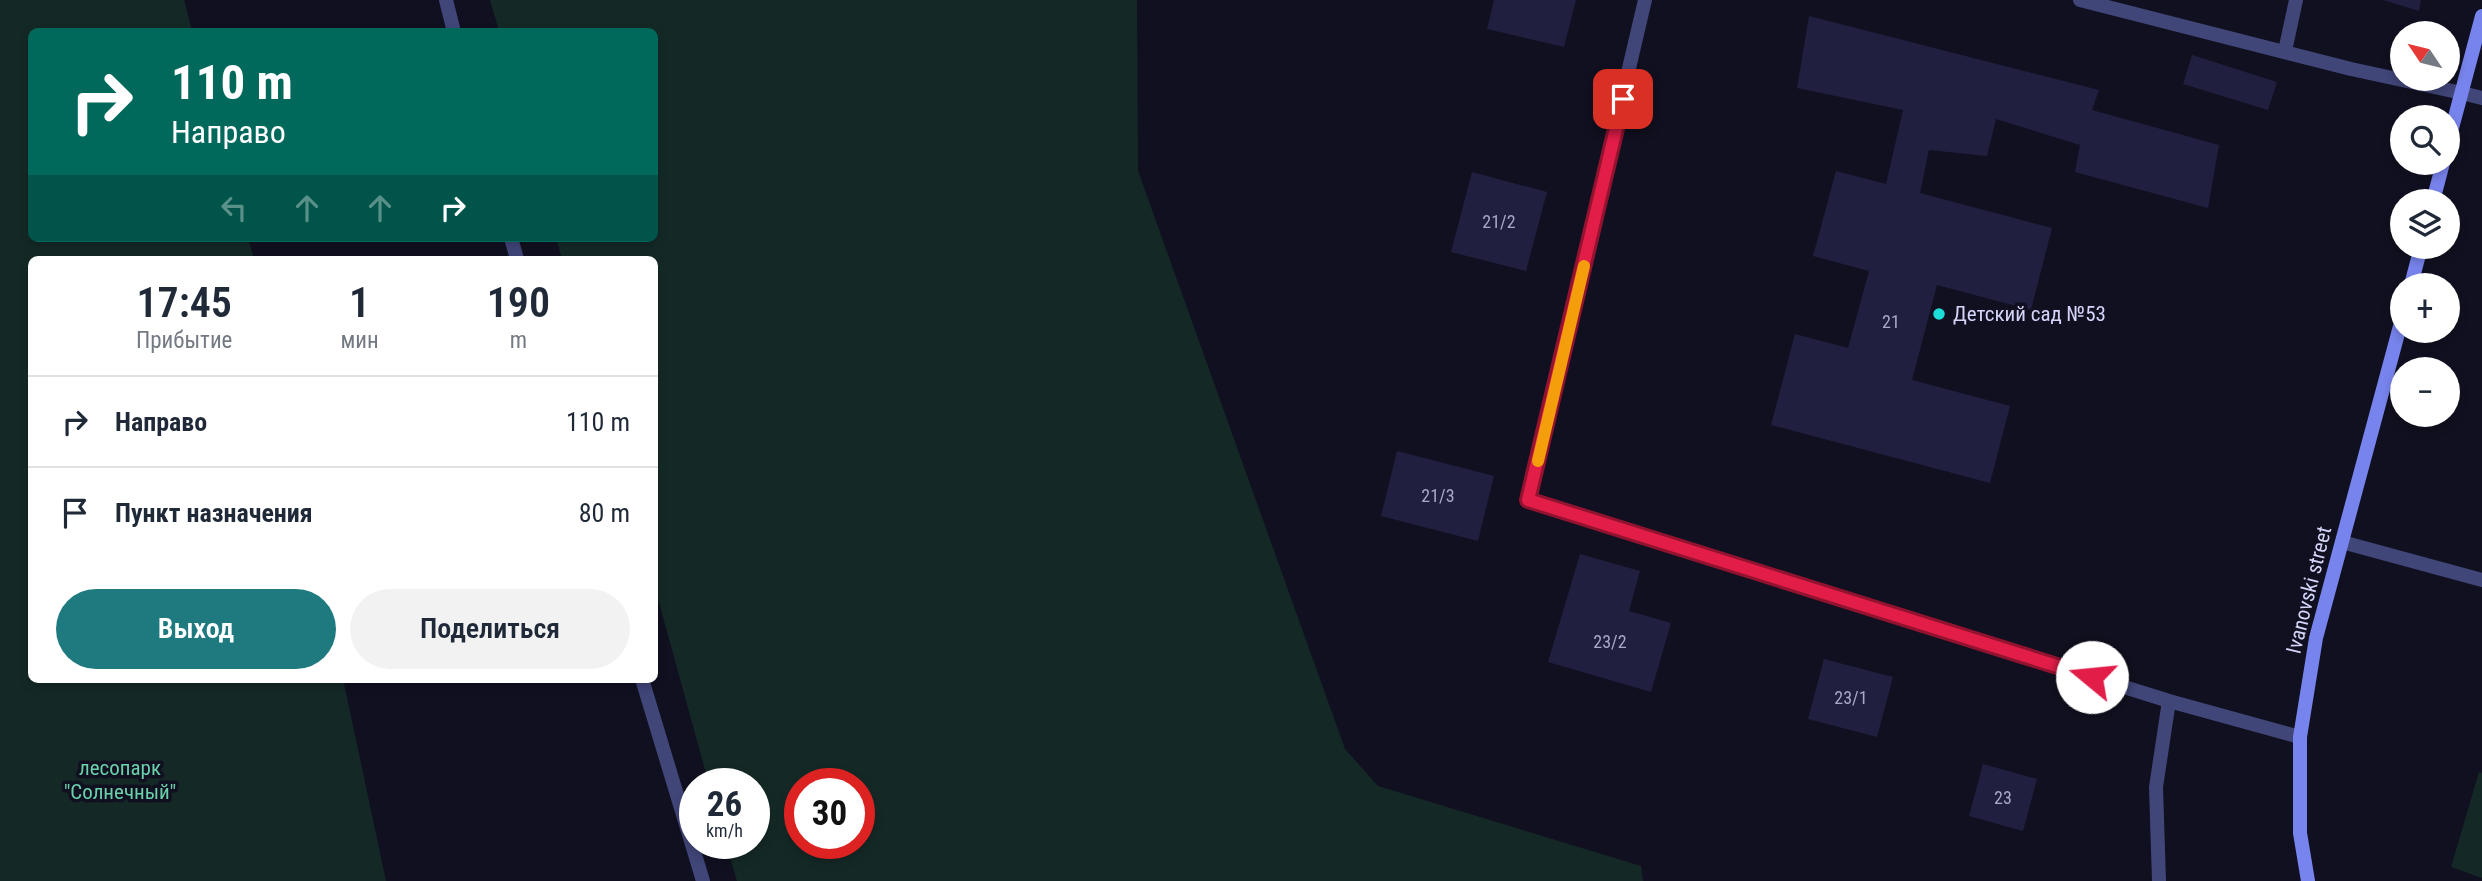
<!DOCTYPE html>
<html lang="ru">
<head>
<meta charset="utf-8">
<style>
	:root { --surface:#fff; --page:#f2f2f3; --text:#1f2937; --muted:#747a83; --line:#e0e1e3; --accent:#1e7a7f }
	body { margin:0; font-family:"Roboto Condensed",sans-serif; background:var(--page); color:var(--text); height:100vh; display:flex; flex-direction:column; font-size:26px; white-space:nowrap }
	* { box-sizing:border-box; margin:0 }
	p { font-size:23px; color:var(--muted) }
	.icon { flex:none; width:38px; height:38px; fill:none; stroke:currentColor; stroke-width:2; stroke-linecap:round; stroke-linejoin:round }
	.map { position:relative; flex:1; overflow:hidden }
	.side { position:absolute; left:28px; top:256px; width:630px; height:427px; display:flex; flex-direction:column; background:var(--surface); border-radius:10px; box-shadow:0 4px 10px #0003 }
	.side>* { flex:none }
	.hud { position:absolute; left:28px; top:28px; width:630px; height:214px; border-radius:10px; box-shadow:0 4px 10px #0003; background:#00695c; color:#fff; overflow:hidden }
	.needle { width:46px; rotate:305deg }
	.fabs { position:absolute; left:2390px; top:21px; display:grid; gap:14px }
	.fabs a { display:grid; place-items:center; width:70px; height:70px; border-radius:50%; background:var(--surface); box-shadow:0 4px 10px #0003; font-size:35px }
	.speed { position:absolute; left:679px; top:768px; display:flex; gap:14px; font-size:35px; font-weight:700; text-align:center }
	.speed>* { display:grid; place-content:center; width:91px; height:91px; border-radius:50%; background:var(--surface); box-shadow:0 4px 10px #0003; line-height:1 }
	.speed small { font-size:18px; font-weight:400 }
	.speed .limit { border:10px solid #d22; background:#fff; color:#111 }
	.pin { position:absolute; display:grid; place-items:center; width:60px; height:60px; color:#fff; margin:-30px; border-radius:14px; box-shadow:0 4px 10px #0006 }
	.me { position:absolute; width:77px; margin:-38px; rotate:287deg; stroke-linejoin:round; filter:drop-shadow(0 0 5px #0008) }
	.turn { display:flex; align-items:center; gap:24px; height:147px; padding:0 28px; font-size:32px }
	.turn .icon { width:91px; height:91px; stroke-width:2.5 }
	.turn b { display:block; font-size:49px; line-height:60px }
	.lanes { display:flex; align-items:center; height:66px; padding:0 28px; background:#0003; justify-content:center; gap:35px; direction:ltr }
	.lanes .off { opacity:.35 }
	.eta { display:flex; justify-content:space-evenly; align-items:center; height:119px; text-align:center }
	.eta b { font-size:42px; font-weight:600; line-height:49px }
	.button { display:flex; gap:14px; margin-top:auto; padding:14px 28px }
	.button a { flex:1; height:80px; border-radius:42px; background:var(--accent); color:#fff; font-size:28px; font-weight:600; line-height:80px; text-align:center }
	.button a+a { background:var(--page); color:var(--text) }
	ul { padding:0; list-style:none }
	li { display:flex; align-items:center; gap:21px; height:91px; padding:0 28px; border-top:2px solid var(--line) }
	li div { flex:1 }
	li b { display:block; font-size:26px }
	li em { font-style:normal }
	.map>svg:first-child { display:block }
</style>
</head>
<body>
<div class="map">
<svg width="2482" height="881" viewBox="0 0 2482 881">
	<rect width="100%" height="100%" fill="#111020"/>
	<path fill="#142926" fill-rule="evenodd" d="M0 0H184L192 31 32 32V238H248L254 259H32V679H343L386 881H0Z
		M490 0H1137L1138 171 1345 749 1378 786 1641 866 1643 881H737L726 844H754V784H709L655 588 654 259H562L556 238H654V32L499 31ZM800 784H859V844H800Z
		M2479 772 2482 773V878L2451 867Z"/>
	<path fill="#211f3f" d="M1494 0H1576L1564 47 1487 29Z
		M2383 0H2421L2419 11Z
		M1809 16 2099 90 2092 110 2219 145 2208 208 2075 172 2080 145 1996 119 1987 156 1929 150 1920 193 2052 228 2031 310 1937 285 1912 380 2010 406 1990 483 1771 425 1795 334 1848 348 1869 271 1813 256 1836 171 1886 184 1903 110 1797 88Z
		M2192 55 2277 82 2268 110 2183 84Z
		M1472 172 1547 192 1526 271 1451 252Z
		M1397 451 1494 476 1478 541 1381 516Z
		M1580 554 1640 571 1629 611 1671 623 1651 692 1548 662Z
		M1824 659 1893 677 1877 737 1808 719Z
		M1983 764 2037 779 2023 831 1969 816Z"/>
	<g fill="none" stroke-linecap="round" stroke-linejoin="round">
		<path stroke="#414679" stroke-width="14" d="M446 0 454 32
			M2285 51 2296 0
			M2462 93 2482 98
			M511 238 517 259
			M2342 542 2482 580
			M642 679 703 881"/>
		<path stroke="#414679" stroke-width="14" d="M1645 0 1528 500 2169 701 2300 737
			M2080 0 2351 69 2462 93
			M2159 881 2156 787 2169 701"/>
		<path stroke="#7884ed" stroke-width="14" d="M2448 143 2482 16
			M2433 201 2443 163
			M2411 285 2421 247
			M2308 881 2300 833V737L2316 638 2403 315"/>
	</g>
	<g fill="none" stroke-linecap="round" stroke-linejoin="round">
		<defs>
			<path id="route" d="M1623 99 1528 500 2092 677"/>
		</defs>
		<use href="#route" stroke="#92132f" stroke-width="18"/>
		<use href="#route" stroke="#e11d48" stroke-width="12"/>
		<path stroke="#f59e0b" stroke-width="12" d="M1538 461 1584 266"/>
	</g>
	<circle fill="#1dddd8" stroke="#111020" stroke-width="2.5" cx="1939" cy="314" r="7"/>
	<g text-anchor="middle" stroke-width="7" stroke-linejoin="round" paint-order="stroke">
		<g font-size="18" fill="#a8a8ca">
			<text x="1499" y="228">21/2</text>
			<text x="1891" y="328">21</text>
			<text x="1438" y="502">21/3</text>
			<text x="1610" y="648">23/2</text>
			<text x="1851" y="704">23/1</text>
			<text x="2003" y="804">23</text>
		</g>
		<g font-size="21" fill="#d5d5f9" stroke="#111020" text-anchor="start">
			<text x="1953" y="321">Детский сад №53</text>
		</g>
		<g font-size="21" fill="#d5d5f9" stroke="#111020">
			<text transform="translate(2309 590) rotate(-76)" y="7">Ivanovski street</text>
		</g>
		<g font-size="21" fill="#6ad0aa" stroke="#111020">
			<text x="120" y="775">лесопарк<tspan x="120" dy="24">"Солнечный"</tspan></text>
		</g>
	</g>
</svg>
<div class="fabs">
<a><svg class="needle" viewBox="-14 -14 28 28"><path d="M0-13l5 13h-10z" fill="#e53935"/><path d="M0 13l5-13h-10z" fill="#747a83"/></svg></a>
<a><svg class="icon" aria-label="search" viewBox="0 0 24 24"><circle cx="10" cy="10" r="6"/><path d="M15 15l6 6"/></svg></a>
<a><svg class="icon" aria-label="layers" viewBox="0 0 24 24"><path d="M12 4l9 5-9 5-9-5zM3 14l9 5 9-5"/></svg></a>
<a>+</a>
<a>−</a>
</div>
<div class="speed"><div>26<small>km/h</small></div><div class="limit">30</div></div>
<div class="pin" style="left:1623px;top:99px;background:#d93025"><svg class="icon" aria-label="arrive" viewBox="0 0 24 24"><path d="M6 21V4h12l-3 4 3 4H6"/></svg></div>
<svg class="me" style="left:2092px;top:677px" viewBox="-20 -20 40 40"><circle r="19" fill="#fff"/><path d="M0-13L10 11 0 6-10 11z" fill="#e11d48"/></svg>
<div class="hud">
<div class="turn"><svg class="icon" aria-label="right" viewBox="0 0 24 24"><path d="M7 20v-9h11M14 6l5 5-5 5"/></svg><div><b>110 m</b>Направо</div></div>
<div class="lanes"><svg class="icon off" aria-label="left" viewBox="0 0 24 24"><path d="M17 20v-9H6M10 6l-5 5 5 5"/></svg><svg class="icon off" aria-label="ahead" viewBox="0 0 24 24"><path d="M12 20V5M6 11l6-6 6 6"/></svg><svg class="icon off" aria-label="ahead" viewBox="0 0 24 24"><path d="M12 20V5M6 11l6-6 6 6"/></svg><svg class="icon" aria-label="right" viewBox="0 0 24 24"><path d="M7 20v-9h11M14 6l5 5-5 5"/></svg></div>
</div>
<section class="side">
<div class="eta">
<div><b>17:45</b><p>Прибытие</p></div>
<div><b>1</b><p>мин</p></div>
<div><b>190</b><p>m</p></div>
</div>
<ul>
<li><svg class="icon" aria-label="right" viewBox="0 0 24 24"><path d="M7 20v-9h11M14 6l5 5-5 5"/></svg><div><b>Направо</b></div><em>110 m</em></li>
<li><svg class="icon" aria-label="arrive" viewBox="0 0 24 24"><path d="M6 21V4h12l-3 4 3 4H6"/></svg><div><b>Пункт назначения</b></div><em>80 m</em></li>
</ul>
<div class="button"><a>Выход</a><a>Поделиться</a></div>
</section>
</div>
</body>
</html>
